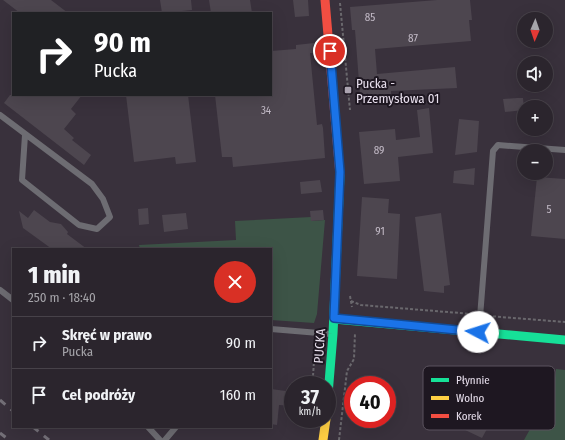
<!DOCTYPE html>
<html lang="pl">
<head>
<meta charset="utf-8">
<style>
	:root { --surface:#2b252d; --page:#332d35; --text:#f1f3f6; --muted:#a6a5aa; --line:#474249 }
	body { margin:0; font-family:"Fira Sans Condensed",sans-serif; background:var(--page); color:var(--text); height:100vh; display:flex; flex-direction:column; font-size:15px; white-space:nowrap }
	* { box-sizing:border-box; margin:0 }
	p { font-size:13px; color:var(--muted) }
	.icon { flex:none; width:22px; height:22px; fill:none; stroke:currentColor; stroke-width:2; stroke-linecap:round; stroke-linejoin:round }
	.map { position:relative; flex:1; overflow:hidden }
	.side { position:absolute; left:12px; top:248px; width:260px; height:180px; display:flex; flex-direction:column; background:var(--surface); border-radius:0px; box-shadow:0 4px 16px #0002,0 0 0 1px var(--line) }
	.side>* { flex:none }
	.banner { position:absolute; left:12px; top:12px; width:260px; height:84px; border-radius:0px; box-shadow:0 4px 16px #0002,0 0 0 1px var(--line); background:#202124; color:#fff; overflow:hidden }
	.needle { width:26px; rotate:182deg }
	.controls { position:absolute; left:517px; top:12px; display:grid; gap:8px }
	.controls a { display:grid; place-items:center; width:36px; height:36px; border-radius:50%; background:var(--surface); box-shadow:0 4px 16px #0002,0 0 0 1px var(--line); font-size:20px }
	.speed { position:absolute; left:284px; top:376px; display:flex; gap:8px; font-size:20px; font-weight:700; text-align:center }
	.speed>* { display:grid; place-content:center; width:52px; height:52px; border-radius:50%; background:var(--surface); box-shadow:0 4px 16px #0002,0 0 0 1px var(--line); line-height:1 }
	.speed small { font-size:10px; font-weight:400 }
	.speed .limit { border:6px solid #d22; background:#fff; color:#111 }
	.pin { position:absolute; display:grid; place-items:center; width:34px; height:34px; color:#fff; margin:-17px; border:2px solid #fff; border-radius:50%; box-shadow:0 1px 4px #0007 }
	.me { position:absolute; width:44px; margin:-22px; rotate:275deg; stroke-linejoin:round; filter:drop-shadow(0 0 3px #0008) }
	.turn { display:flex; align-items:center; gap:14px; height:84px; padding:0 16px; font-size:18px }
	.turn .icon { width:52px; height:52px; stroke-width:2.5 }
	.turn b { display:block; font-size:28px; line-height:34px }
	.round { display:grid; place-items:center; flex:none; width:42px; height:42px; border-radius:21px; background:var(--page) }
	.head { display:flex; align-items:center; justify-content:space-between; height:68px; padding:0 16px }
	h1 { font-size:24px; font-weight:800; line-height:30px }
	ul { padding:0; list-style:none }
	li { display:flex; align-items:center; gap:12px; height:52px; padding:0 16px; border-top:1px solid var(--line) }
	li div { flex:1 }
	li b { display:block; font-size:15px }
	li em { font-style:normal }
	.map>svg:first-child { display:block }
</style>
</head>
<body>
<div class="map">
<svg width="565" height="440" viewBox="0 0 565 440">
	<rect width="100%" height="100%" fill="#39313c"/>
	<path fill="#3d5447" d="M311 217V221L325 220 317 314 314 323 271 320V249H140L139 245 236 240 235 221Z
		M556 369 565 370V440H524L554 386Z"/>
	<path fill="#4d464f" d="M3 0H51L68 13H20Z
		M160 0H191L192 10 162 13Z
		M209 0H250L252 13H211Z
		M293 0H308L309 16 295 17Z
		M437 0H470L472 20H469L471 41 375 49 377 74 455 67 457 88 391 91V94L360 95 355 30H352L350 7Z
		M314 43 315 53H310L317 125 322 124 323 128 325 158 233 167 232 157H222L215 95H271V51L296 49V45Z
		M10 95H82L71 109 76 114 64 129 74 138 72 140 91 155 84 165 4 103Z
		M126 95H188L196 162 176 164 175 157 134 162Z
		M517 98H523L524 110 505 112 503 99Z
		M429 108 433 153 398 157 400 181 364 184 359 132 395 129 396 140 420 137 417 110Z
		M459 119 479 121 477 152 455 155Z
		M475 168 474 185 453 183 454 171Z
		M537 177 565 179V239L531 236Z
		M320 180 322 192 301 194 300 182Z
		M362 197 389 199 388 213 400 214 397 279 357 276Z
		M148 208 149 224 139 225 138 209Z
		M34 210 50 222 61 224 68 232 67 234 87 249H52L23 228 19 211 28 218Z
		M323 210 324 220 311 221 310 211Z
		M186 213 188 229 164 232 162 215Z
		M441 213 450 285 444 286V293L424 291 415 217Z
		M271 389 293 392V406L279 405 277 425 271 424Z
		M474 408 493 418 482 438 463 429Z"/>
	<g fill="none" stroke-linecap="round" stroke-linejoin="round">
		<path stroke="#6a686d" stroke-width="2" stroke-dasharray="3 2" stroke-linecap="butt" d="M340 3 350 110
			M350 296 352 307
			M351 301 361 305 472 314
			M488 316 565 322
			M303 377 308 381H316
			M316 380 313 376 315 347 317 344
			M339 440 347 371 354 359 355 333"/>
		<path stroke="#6d6c72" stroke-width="6" d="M0 115 92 184 103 199 110 217 97 229 79 225 22 180 25 135
			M0 290 13 300
			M271 329 331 334
			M479 330 493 151 498 145 565 150
			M148 427 160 440
			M165 440 176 427"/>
		<path stroke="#16e098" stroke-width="9" d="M334 319 565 340
			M327 407 333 334 340 175"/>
		<path stroke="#ffcf43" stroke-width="9" d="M323 440 326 419"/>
		<path stroke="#f24e42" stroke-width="9" d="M325 0 340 175"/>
		<path stroke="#747078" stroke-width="3" stroke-dasharray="7 7" stroke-linecap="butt" d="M0 400 13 411
			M33 427 49 440
			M0 433 9 440"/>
	</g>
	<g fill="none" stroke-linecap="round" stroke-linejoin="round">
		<defs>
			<path id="route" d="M330 51 340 172 334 318 478 332"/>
		</defs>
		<use href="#route" stroke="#114b97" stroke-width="10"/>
		<use href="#route" stroke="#1a73e8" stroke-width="7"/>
	</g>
	<rect fill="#aba3b0" stroke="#1e1721" stroke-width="1.5" x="344" y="86" width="8" height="8" rx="2"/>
	<g text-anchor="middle" stroke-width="4" stroke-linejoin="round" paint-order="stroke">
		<g font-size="11" fill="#c2bac6">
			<text x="370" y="21">85</text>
			<text x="413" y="42">87</text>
			<text x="266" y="114">34</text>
			<text x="379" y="154">89</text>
			<text x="549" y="213">5</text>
			<text x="380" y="235">91</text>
		</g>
		<g font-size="13" fill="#e9e0ee" stroke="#1e1721" text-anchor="start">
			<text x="356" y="88">Pucka -<tspan x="356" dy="15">Przemysłowa 01</tspan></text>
		</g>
		<g font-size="13" fill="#e9e0ee" stroke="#1e1721">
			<text transform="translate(319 346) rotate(-86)" y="5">PUCKA</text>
		</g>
	</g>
	<rect x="423" y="366" width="132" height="64" rx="6" fill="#1e1721" stroke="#5b535e" stroke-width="1"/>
	<rect x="431" y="378" width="18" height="4" fill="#16e098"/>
	<rect x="431" y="396" width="18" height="4" fill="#ffcf43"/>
	<rect x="431" y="414" width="18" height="4" fill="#f24e42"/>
	<g font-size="11" fill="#e9e0ee">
		<text x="456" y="384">Płynnie</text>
		<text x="456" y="402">Wolno</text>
		<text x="456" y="420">Korek</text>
	</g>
</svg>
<div class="controls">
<a><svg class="needle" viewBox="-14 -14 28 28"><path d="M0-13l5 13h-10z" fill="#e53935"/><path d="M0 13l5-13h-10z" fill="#a6a5aa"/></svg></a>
<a><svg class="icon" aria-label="sound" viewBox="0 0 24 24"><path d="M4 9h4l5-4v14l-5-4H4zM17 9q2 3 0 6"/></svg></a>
<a>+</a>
<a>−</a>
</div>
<div class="speed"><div>37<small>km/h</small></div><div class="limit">40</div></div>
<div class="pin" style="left:330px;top:51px;background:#d93025"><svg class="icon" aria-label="arrive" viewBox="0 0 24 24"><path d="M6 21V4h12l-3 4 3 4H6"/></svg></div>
<svg class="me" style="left:478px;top:332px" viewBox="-20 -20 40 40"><circle r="19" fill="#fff"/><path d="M0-13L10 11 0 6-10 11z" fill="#1a73e8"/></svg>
<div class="banner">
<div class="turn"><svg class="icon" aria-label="right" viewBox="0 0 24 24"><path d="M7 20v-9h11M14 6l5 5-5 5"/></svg><div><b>90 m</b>Pucka</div></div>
</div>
<section class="side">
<div class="head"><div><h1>1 min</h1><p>250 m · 18:40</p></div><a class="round" style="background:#d93025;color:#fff"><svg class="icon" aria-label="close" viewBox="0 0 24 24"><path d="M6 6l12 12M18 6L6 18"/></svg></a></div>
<ul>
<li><svg class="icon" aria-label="right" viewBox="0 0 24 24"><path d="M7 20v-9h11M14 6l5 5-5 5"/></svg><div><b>Skręć w prawo</b><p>Pucka</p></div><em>90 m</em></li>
<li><svg class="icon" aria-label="arrive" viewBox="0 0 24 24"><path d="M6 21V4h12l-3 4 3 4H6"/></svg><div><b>Cel podróży</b></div><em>160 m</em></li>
</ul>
</section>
</div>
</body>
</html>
